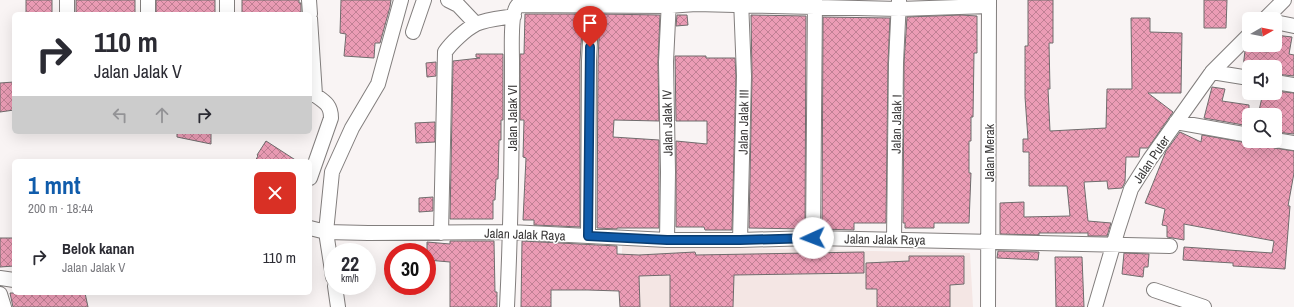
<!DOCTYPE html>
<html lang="id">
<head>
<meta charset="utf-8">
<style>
	:root { --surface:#fff; --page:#f2f2f3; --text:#2b2b33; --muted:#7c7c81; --accent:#105cab }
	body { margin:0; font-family:"Archivo Narrow",sans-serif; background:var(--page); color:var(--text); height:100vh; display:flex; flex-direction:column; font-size:15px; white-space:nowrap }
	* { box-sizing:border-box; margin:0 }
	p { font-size:13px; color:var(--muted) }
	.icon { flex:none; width:22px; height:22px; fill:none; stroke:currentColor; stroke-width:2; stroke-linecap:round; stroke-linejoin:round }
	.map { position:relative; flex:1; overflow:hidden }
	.sheet { position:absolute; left:12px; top:159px; width:300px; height:136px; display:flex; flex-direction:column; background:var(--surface); border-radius:6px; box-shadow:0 4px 16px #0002 }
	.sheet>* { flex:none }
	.banner { position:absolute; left:12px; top:12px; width:300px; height:122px; border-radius:6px; box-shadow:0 4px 16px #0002; background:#fff; color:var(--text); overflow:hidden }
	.needle { width:26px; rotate:81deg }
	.buttons { position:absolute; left:1242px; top:12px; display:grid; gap:8px }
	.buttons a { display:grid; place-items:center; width:40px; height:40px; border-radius:6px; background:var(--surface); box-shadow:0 4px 16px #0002; font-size:20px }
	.speed { position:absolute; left:324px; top:243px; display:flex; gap:8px; font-size:20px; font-weight:700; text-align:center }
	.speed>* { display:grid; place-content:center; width:52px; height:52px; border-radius:50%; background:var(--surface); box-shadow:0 4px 16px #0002; line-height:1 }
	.speed small { font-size:10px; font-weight:400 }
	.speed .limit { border:6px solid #d22; background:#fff; color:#111 }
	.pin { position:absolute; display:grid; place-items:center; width:34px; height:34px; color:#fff; margin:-41px -17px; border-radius:50% 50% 50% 0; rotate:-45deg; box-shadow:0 0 4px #0007 }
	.pin .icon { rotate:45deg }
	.me { position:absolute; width:44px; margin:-22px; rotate:268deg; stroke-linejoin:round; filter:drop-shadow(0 0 3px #0008) }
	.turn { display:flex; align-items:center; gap:14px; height:84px; padding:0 16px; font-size:18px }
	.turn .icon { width:52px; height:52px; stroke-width:2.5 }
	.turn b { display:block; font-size:28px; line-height:34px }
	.lanes { display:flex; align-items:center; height:38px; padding:0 16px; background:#0003; justify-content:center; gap:20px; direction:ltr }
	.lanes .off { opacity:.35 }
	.round { display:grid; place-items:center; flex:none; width:42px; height:42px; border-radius:6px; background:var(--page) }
	.headline { display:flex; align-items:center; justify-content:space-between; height:68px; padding:0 16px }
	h1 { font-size:24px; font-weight:700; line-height:30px; color:var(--accent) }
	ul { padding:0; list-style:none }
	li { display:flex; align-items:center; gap:12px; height:60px; padding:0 16px }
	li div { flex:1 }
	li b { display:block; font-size:15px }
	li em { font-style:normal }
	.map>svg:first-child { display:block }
</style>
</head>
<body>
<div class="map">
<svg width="1294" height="307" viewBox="0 0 1294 307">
	<defs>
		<pattern id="building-cross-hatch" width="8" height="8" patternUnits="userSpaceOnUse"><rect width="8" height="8" fill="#eb9cb5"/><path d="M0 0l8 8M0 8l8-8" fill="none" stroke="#c08094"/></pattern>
	</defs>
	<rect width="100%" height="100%" fill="#f9f4f4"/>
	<path fill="#f4e6e4" d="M622 246 970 253 973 307H622Z"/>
	<path fill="url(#building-cross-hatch)" stroke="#706c6d" d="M26 0H52V14H26Z
		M76 0H135V14H76Z
		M156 0H215V14H156Z
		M242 0H299V3H301V14H242Z
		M341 0H391L390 7 380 43H375L374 58 344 56 346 34 340 33Z
		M1028 0H1053V43H1049L1050 89H1048L1050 131 1106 128 1107 89H1132L1131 18H1150V32L1182 33 1181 93H1148L1173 112 1148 148H1140L1139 157H1126L1125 182 1122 188 1108 189 1107 181 1084 182 1088 221 1111 223 1107 236H1088V233H1039V235L1000 234V203L1024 202V217L1070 216 1067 186H1029V152H1023V139H1028L1025 97V46H1028Z
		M1204 0H1227L1226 28H1204Z
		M525 14H583L580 61V227L534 225V220H523L526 158 523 157 524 120H520V54H524Z
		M600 14 660 15 658 62 659 121 614 120 613 137 659 140V228H617V229L597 228 598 61Z
		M677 15H687L688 25 676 26Z
		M751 15 806 16 805 229 749 228 752 76Z
		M961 15 977 16V53H974L973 117H971V141H969V173H971L969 223H934V228H905V223H903L904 63 907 17Z
		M823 17 890 18 888 63 886 223H854V230L822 229Z
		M1275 35 1292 37 1289 54 1294 55V76L1275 74V67H1243L1245 51 1246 50 1267 52 1268 45H1275Z
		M476 54H503V120H501V140H499L498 179H496L495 200H493V219H450L453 61 480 58 476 57Z
		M675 56H706V58H735L736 76 732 230H705L704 227H676V141L707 144V121H676Z
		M436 62V76L427 77 426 63Z
		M14 82V110L0 112V83Z
		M1212 87 1225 89 1222 101 1249 105V126L1204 118Z
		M1275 91 1294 93V134L1275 132V115H1258L1263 93H1275Z
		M435 122V142L416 143 415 123Z
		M177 132H211V144L177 137Z
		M1180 132 1201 142 1202 135 1248 143 1254 141 1268 144 1274 148 1294 151V173L1288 206H1290L1285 269 1233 266V263L1183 260 1184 247 1272 253 1274 241 1184 224V240L1167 237V226L1162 225 1165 209 1145 203 1166 151Z
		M266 141 297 161H255L258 156 257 155Z
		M433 197V211L419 212V198Z
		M0 238H14V266L0 267Z
		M450 241H494L495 292H497V307H450V262L427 260V242L450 244Z
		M522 241 617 246V254L639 255 695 252 696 255 864 252V273L734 275 733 307H670V275L639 276 640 307H620L619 291 588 290H551V307H521Z
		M998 251 1039 252 1038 260 997 258Z
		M1124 253 1149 254 1148 267H1144L1143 277 1122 274Z
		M909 256H964V284L950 285V307H877V289H866V263L909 261Z
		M1055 257H1082L1084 307H1056Z
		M10 293H85L88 307H13Z"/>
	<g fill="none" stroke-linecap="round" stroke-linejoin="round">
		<defs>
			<path id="minor" d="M67 0V14
				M148 0V14
				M227 0V14
				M309 0 310 14
				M448 0 458 5 476 24
				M310 18 315 95
				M1265 19 1284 0
				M1275 22 1294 26
				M413 32 424 0
				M1212 72 1249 78
				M1275 82 1294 85
				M310 95H315C325 102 331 105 331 118L310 178
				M1176 122 1249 135
				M1275 140 1294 143
				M310 228 326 232 368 233 510 232 667 240H740L813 238 1170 246
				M441 233 445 52C451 43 466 29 476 24 487 19 502 18 514 16
				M588 236 589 61 592 0
				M813 238 815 0
				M667 240 668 172 666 62 669 0
				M740 240 744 76 741 0
				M894 240 896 63 899 0
				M333 277 326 232 332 172 352 128 378 84 401 0
				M0 278 14 280
				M335 286 338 307
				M1154 290 1204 307
				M0 294 4 307
				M507 307C511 225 512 143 512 61 512 50 510 12 518 5L668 6 696 4 899 9 989 6
				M988 307 989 0
				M1095 307 1118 229 1131 189 1150 159 1212 72 1249 35"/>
		</defs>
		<use href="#minor" stroke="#827e7d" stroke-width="16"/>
		<use href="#minor" stroke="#fff" stroke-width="14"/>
	</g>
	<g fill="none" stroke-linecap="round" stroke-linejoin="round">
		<defs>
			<path id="route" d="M590 47 588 236 667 240H740L813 238"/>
		</defs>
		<use href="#route" stroke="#0a3c6f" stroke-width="10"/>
		<use href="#route" stroke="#105cab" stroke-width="7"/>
	</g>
	<g text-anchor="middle" stroke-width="3" stroke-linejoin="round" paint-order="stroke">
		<g font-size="13" fill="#3b3939" stroke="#fff">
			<text transform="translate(512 118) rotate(-90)" y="5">Jalan Jalak VI</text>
			<text transform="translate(743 122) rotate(-89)" y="5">Jalan Jalak III</text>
			<text transform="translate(667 123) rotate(-91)" y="5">Jalan Jalak IV</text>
			<text transform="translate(896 124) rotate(-89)" y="5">Jalan Jalak I</text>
			<text transform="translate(989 153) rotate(-90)" y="5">Jalan Merak</text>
			<text transform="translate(1151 159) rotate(-56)" y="5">Jalan Puter</text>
			<text transform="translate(525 234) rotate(2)" y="5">Jalan Jalak Raya</text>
			<text transform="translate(885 239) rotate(1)" y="5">Jalan Jalak Raya</text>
		</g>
	</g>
</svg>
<div class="buttons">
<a><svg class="needle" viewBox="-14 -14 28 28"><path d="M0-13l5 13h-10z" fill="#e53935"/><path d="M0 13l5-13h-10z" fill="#7c7c81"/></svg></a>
<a><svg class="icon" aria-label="sound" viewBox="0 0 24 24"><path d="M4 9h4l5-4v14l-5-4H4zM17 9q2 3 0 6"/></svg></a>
<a><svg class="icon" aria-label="search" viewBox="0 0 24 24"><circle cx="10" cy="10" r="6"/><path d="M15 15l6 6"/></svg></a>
</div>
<div class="speed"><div>22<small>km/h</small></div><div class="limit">30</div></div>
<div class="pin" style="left:590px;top:47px;background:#d93025"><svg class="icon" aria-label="arrive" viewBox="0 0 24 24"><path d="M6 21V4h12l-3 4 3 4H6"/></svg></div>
<svg class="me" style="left:813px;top:238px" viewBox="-20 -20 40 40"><circle r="19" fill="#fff"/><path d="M0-13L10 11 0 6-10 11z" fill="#105cab"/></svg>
<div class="banner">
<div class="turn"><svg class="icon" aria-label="right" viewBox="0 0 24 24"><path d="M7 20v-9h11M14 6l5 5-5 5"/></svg><div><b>110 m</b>Jalan Jalak V</div></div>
<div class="lanes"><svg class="icon off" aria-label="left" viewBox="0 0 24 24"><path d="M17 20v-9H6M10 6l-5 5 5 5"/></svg><svg class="icon off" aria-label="ahead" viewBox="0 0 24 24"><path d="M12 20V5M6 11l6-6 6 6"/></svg><svg class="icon" aria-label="right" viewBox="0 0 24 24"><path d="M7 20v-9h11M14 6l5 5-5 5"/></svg></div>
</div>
<section class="sheet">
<div class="headline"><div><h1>1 mnt</h1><p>200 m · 18:44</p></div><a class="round" style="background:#d93025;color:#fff"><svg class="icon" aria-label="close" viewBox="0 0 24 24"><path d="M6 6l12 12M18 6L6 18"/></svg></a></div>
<ul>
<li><svg class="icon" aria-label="right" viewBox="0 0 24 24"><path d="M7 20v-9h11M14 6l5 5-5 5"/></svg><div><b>Belok kanan</b><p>Jalan Jalak V</p></div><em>110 m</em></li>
</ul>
</section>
</div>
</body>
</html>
